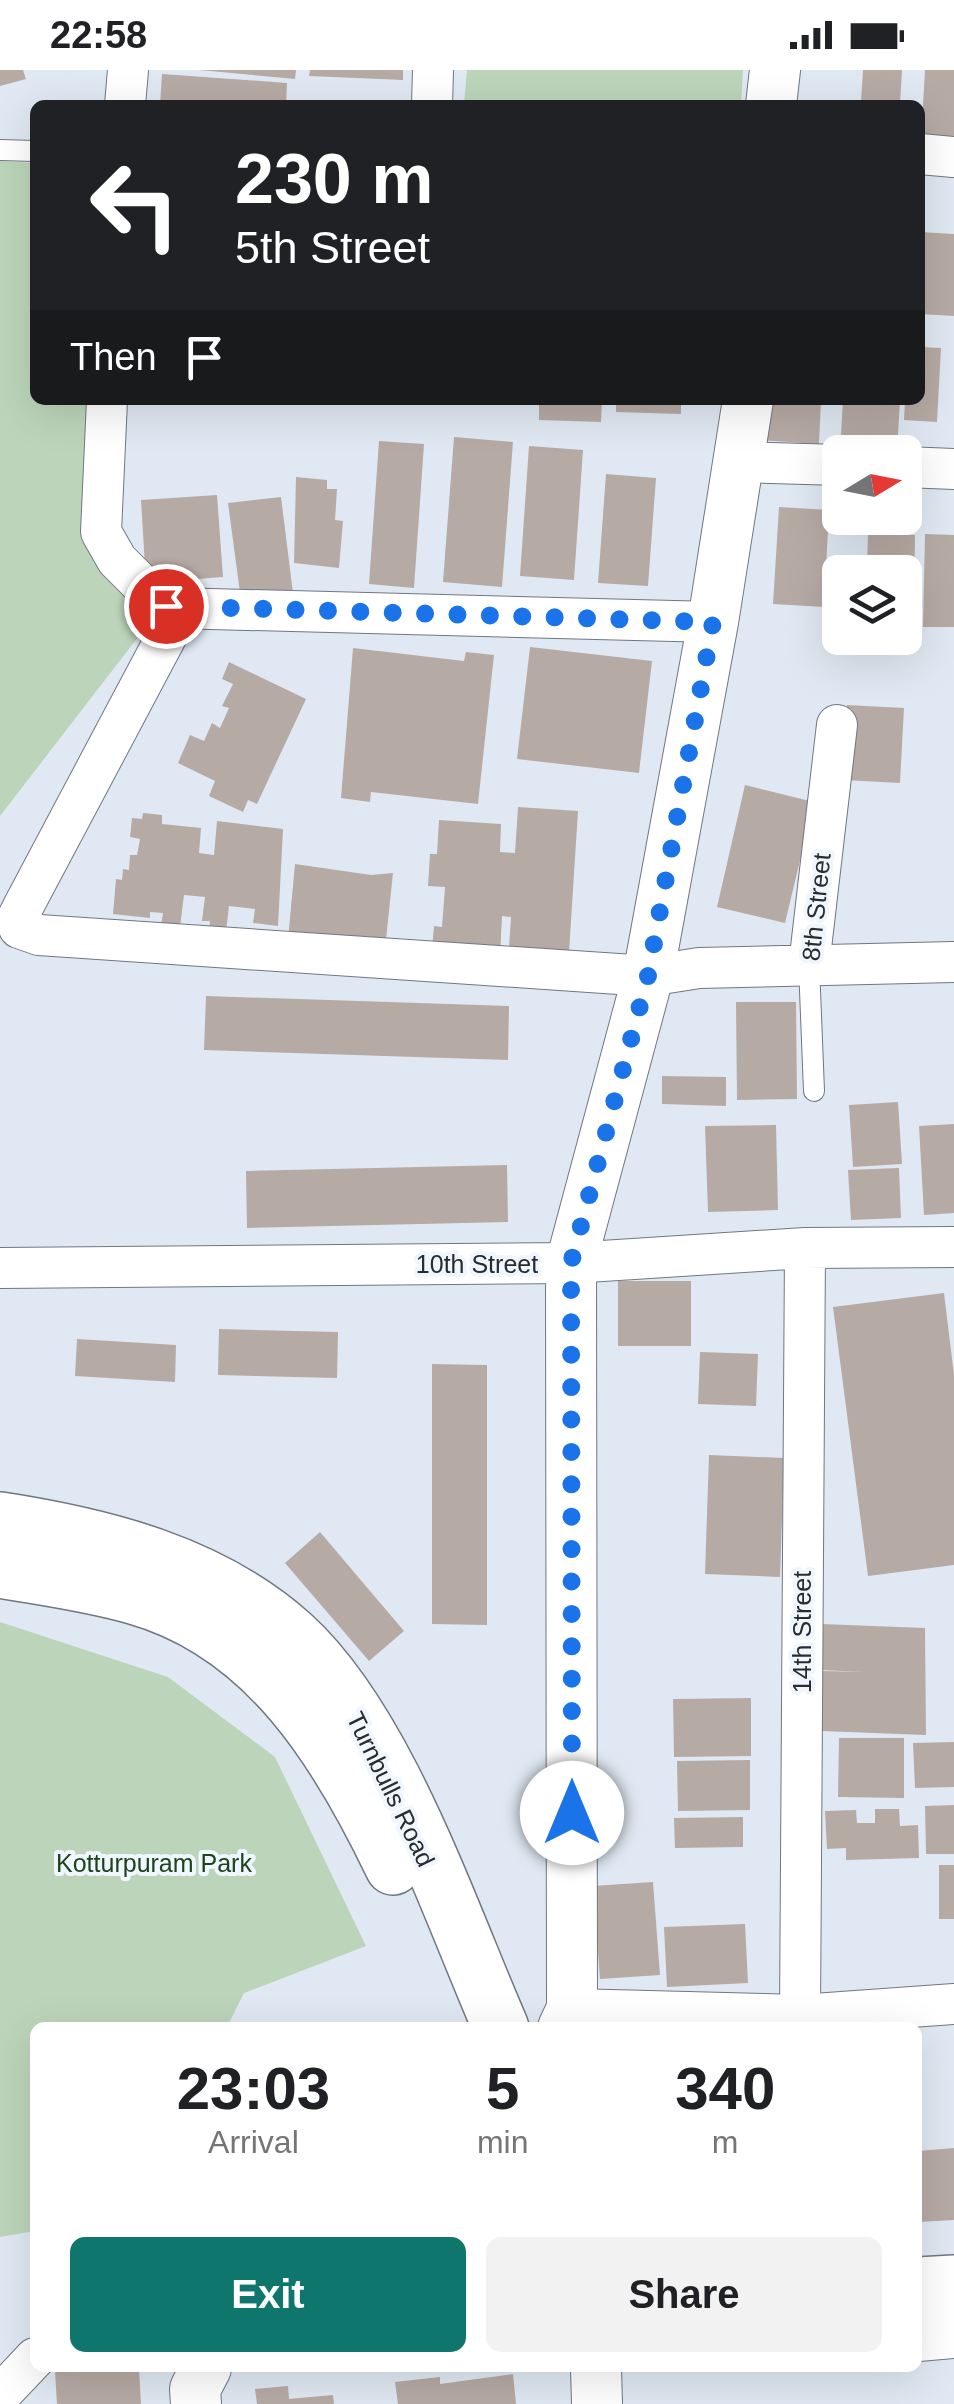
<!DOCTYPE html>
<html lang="en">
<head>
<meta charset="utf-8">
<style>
	:root { --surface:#fff; --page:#f2f2f2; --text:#202124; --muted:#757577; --accent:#0f766e }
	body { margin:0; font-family:Arial,sans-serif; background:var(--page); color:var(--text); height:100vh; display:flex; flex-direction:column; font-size:38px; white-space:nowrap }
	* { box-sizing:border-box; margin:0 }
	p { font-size:32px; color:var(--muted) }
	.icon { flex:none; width:55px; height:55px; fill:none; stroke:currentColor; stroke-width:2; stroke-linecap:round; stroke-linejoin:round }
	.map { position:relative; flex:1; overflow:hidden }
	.details { position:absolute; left:30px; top:1952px; width:892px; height:350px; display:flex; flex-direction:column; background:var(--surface); border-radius:15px; box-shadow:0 10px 40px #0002 }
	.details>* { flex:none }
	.top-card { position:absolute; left:30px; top:30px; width:895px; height:305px; border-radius:15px; box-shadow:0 10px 40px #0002; background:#202124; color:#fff; overflow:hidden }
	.needle { width:65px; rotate:80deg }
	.controls { position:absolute; left:822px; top:365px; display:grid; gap:20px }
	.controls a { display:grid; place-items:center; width:100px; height:100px; border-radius:15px; background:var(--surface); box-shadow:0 10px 40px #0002; font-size:50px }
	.pin { position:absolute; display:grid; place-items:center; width:85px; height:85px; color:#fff; margin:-42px; border:5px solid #fff; border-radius:50%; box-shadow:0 2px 10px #0007 }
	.me { position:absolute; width:110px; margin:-55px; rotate:0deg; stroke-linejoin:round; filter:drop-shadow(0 0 8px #0008) }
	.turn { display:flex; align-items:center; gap:35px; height:210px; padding:0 40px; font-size:45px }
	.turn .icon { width:130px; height:130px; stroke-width:2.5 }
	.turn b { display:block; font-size:70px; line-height:85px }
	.then { display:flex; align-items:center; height:95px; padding:0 40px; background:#0003; gap:20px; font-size:38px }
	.eta { display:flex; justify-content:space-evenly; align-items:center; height:170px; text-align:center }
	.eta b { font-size:60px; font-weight:700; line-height:70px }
	.primary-button { display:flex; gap:20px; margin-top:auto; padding:20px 40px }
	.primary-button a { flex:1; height:115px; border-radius:15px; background:var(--accent); color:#fff; font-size:40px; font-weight:700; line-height:115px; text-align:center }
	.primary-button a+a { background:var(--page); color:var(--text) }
	.status { display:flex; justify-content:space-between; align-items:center; height:70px; padding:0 50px; background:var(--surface); direction:ltr }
	.status svg { height:28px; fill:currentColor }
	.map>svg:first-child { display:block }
</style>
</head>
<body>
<div class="status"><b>22:58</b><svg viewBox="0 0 49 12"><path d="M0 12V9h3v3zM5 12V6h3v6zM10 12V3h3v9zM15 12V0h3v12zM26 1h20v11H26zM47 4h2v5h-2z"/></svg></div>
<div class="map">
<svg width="954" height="2334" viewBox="0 0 954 2334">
	<rect width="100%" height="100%" fill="#e0e9f3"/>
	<path fill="#bcd5ba" d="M467 0H743L741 35H464Z
		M0 91 35 93V330H93L85 460 159 540 0 746Z
		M0 1552 168 1607 275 1687 366 1876 244 1923 227 1957 35 1958V2161L0 2167Z"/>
	<path fill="#b6aaa4" d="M0 0H23L26 9 0 16Z
		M199 0H296L295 9Z
		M310 0H403V10L309 6Z
		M863 0H902L900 34 861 31Z
		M925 0H954V71L921 69Z
		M162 4 287 13 286 35H160Z
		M920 162 954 164V246L920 244Z
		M920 277 941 278 937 352 904 350 905 330H920Z
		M539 330H602L601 352 539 350Z
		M616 330H681V344L616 342Z
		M760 330H821L819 374 758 370Z
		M843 330H900L897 382 840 381Z
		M454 367 513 372 502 517 443 512Z
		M379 371 424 374 414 518 369 514Z
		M529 376 583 380 574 510 520 506Z
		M606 404 656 408 648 516 598 513Z
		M296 407 327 410V419H337L335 450 343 451 339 498 294 493Z
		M217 425 223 507 146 513 141 430Z
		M281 427 293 523 241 530 228 433Z
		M779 437 829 440 824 537 773 534Z
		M868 463 915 465 914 528H905V502H867Z
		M925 464 954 465V557H923Z
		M530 577 652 591 639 703 517 689Z
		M353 578 464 591 466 582 494 585 478 734 371 722 370 732 341 728Z
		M229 592 306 629 257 734 248 730 243 742 209 726 215 711 178 693 190 665 204 671 212 653 220 658 229 638 222 636 233 614 222 609Z
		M847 635 904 638 900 713 843 710Z
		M745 715 814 732 785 853 717 837Z
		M518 737 578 741 569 882 509 878 511 847 502 846 500 887 432 880 434 856 442 857 445 817 428 816 430 784H437L439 750 501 754 500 782 515 783Z
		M143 743 162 745V754L201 758 199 783 214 785 217 751 283 759 278 856 253 853 255 839 229 836 226 862 209 860 210 851H202L205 827 184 825 180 857 161 855 163 843 150 842V848L113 844 116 809 122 810 123 799 129 800 130 785H137L140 769 130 767 132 748 142 749Z
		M295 794 371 805 393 803 385 879 288 869Z
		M206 926 509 936 508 990 204 980Z
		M736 932H796L797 1029 737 1030Z
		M662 1006 726 1007V1036L662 1034Z
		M898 1032 902 1094 853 1097 849 1035Z
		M954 1054V1143L924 1145 919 1056Z
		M776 1055 778 1140 708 1142 705 1056Z
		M507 1095 508 1152 247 1158 246 1101Z
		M899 1098 901 1148 851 1150 848 1100Z
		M618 1211H691V1276H618Z
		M944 1223 954 1305V1495L868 1506 833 1237Z
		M219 1259 338 1262 337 1308 218 1305Z
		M77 1269 176 1275 175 1312 75 1306Z
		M700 1282 758 1284 756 1336 698 1334Z
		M432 1294 487 1295V1555L432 1554Z
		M709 1385 784 1388 780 1507 705 1504Z
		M320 1462 404 1561 369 1591 285 1493Z
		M821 1554 925 1558 926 1665 821 1661 823 1601 865 1602 820 1600Z
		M751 1628V1686L674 1687 673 1629Z
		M839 1668H904V1728L838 1727Z
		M954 1672V1717L915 1718 913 1673Z
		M750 1690V1740L678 1741 677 1691Z
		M954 1735V1784H926L925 1736Z
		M875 1739H899L900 1756 918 1755 919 1788 846 1790V1778L827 1779 825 1741 856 1740 857 1753H875Z
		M743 1747V1777L675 1778 674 1748Z
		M939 1795H954V1849H939Z
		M653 1812 660 1905 600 1909 593 1816Z
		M745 1854 748 1913 667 1917 664 1857Z
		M954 2078V2150L918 2152V2081Z
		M139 2298 141 2334H57L55 2301Z
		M513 2304 516 2334H398L395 2312 440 2307V2314Z
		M288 2316 289 2329 333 2325 334 2334H257L255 2319Z"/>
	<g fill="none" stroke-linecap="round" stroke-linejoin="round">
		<defs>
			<path id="service" d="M0 80 35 81
				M809 895 814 1021"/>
			<path id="minor" d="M125 35 128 0
				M432 35 433 0
				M920 84 954 87
				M107 330 101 462 117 490 159 532 173 538 713 552
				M741 392 840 395
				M905 397 954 399
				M181 539 24 835 18 847 19 858 39 865 648 906 699 898 954 892
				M809 895 837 655
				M0 1198 571 1193 805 1178 954 1177
				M572 1939 800 1945 954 1934
				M800 1945 805 1178
				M0 2325 35 2288"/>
			<path id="tertiary" d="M771 35 775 0
				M563 1958 572 1939 571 1193 648 906 713 552 748 330
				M918 2266 954 2263
				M596 2298 597 2334
				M196 2334 195 2319 206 2298"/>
			<path id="secondary" d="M0 1450C104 1466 212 1493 292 1565 387 1651 449 1839 501 1958
				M0 1500C45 1508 92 1514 136 1527 266 1564 338 1682 393 1797
				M918 2215 954 2213"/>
		</defs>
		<use href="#service" stroke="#707780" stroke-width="22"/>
		<use href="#minor" stroke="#707780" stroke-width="42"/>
		<use href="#tertiary" stroke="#707780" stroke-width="52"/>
		<use href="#secondary" stroke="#707780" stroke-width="58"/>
		<use href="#service" stroke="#fff" stroke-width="20"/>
		<use href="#minor" stroke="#fff" stroke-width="40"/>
		<use href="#tertiary" stroke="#fff" stroke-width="50"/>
		<use href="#secondary" stroke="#fff" stroke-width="55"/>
	</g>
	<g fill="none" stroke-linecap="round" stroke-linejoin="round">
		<path stroke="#1a73e8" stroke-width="18" stroke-dasharray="0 32.4" d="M166 536 713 552 648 906 571 1193 572 1743"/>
	</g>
	<g text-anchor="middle" stroke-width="8" stroke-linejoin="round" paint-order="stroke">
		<g font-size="25" fill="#282b2f" stroke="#eff6fe">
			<text transform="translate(816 837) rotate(-84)" y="9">8th Street</text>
			<text x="477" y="1203">10th Street</text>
			<text transform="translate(802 1562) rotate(-90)" y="9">14th Street</text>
			<text transform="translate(391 1719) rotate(64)" y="9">Turnbulls Road</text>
		</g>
		<g font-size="25" fill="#1d441b" stroke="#eff6fe">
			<text x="154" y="1802">Kotturpuram Park</text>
		</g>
	</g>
</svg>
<div class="controls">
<a><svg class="needle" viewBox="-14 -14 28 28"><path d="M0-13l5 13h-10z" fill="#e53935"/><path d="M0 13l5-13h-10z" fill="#757577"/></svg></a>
<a><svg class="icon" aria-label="layers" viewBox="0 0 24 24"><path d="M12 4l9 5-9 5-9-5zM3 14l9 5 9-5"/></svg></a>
</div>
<div class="pin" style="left:166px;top:536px;background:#d93025"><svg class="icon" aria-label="arrive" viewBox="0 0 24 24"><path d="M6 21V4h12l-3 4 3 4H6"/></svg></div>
<svg class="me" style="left:572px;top:1743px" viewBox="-20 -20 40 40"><circle r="19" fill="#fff"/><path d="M0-13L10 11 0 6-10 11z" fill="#1a73e8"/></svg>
<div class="top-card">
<div class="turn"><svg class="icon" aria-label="left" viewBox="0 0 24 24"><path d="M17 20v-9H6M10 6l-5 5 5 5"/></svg><div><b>230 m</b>5th Street</div></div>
<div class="then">Then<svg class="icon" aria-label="arrive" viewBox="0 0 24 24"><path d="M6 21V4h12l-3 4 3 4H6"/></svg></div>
</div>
<section class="details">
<div class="eta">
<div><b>23:03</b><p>Arrival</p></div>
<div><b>5</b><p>min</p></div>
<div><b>340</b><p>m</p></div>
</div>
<div class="primary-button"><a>Exit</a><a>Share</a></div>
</section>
</div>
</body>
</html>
